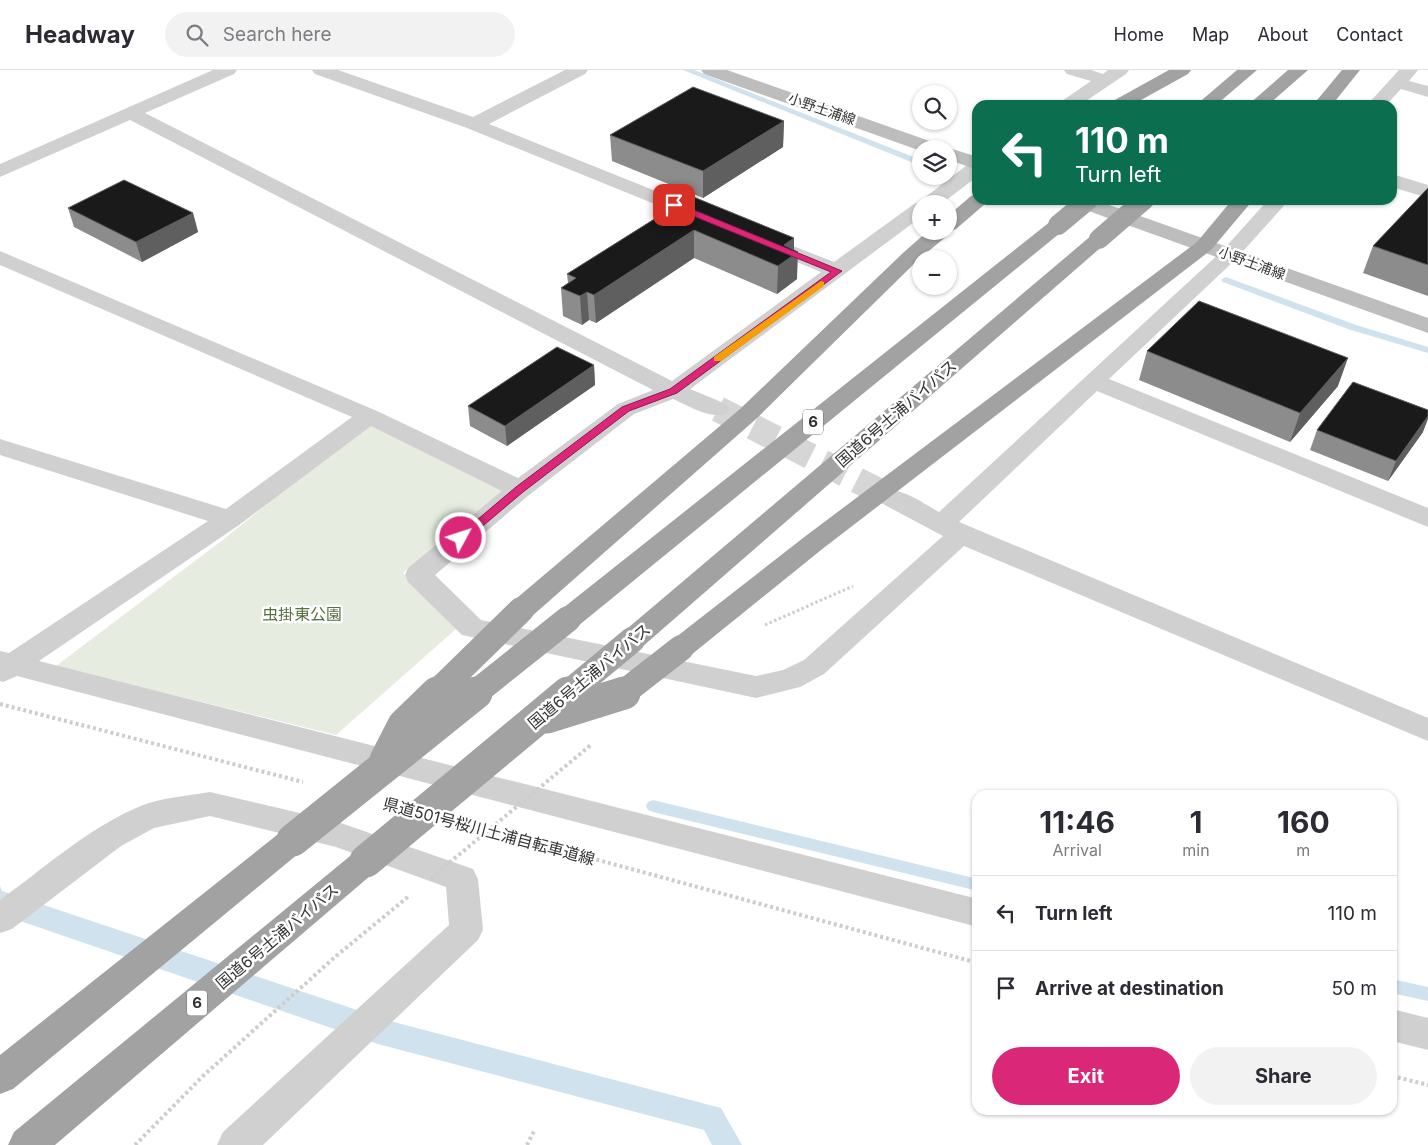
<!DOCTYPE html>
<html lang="en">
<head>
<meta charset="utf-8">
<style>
	:root { --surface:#fff; --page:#f2f2f3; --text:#2b2b33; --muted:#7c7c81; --line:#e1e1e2; --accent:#db2777 }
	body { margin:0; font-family:Inter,"Noto Sans JP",sans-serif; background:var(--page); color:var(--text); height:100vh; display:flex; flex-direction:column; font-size:19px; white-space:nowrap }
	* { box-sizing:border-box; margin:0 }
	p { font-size:16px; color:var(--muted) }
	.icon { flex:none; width:28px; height:28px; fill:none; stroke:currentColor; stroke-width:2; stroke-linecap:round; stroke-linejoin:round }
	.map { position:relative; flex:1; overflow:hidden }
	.details { position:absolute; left:972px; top:720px; width:425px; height:325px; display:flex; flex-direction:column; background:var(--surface); border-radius:15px; box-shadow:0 1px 4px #0004 }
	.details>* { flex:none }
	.guide { position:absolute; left:972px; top:30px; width:425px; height:105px; border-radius:15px; box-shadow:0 1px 4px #0004; background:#0b6e4f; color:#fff; overflow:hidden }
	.tools { position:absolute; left:912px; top:15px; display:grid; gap:10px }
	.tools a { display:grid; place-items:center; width:45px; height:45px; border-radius:50%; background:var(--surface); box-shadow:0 1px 4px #0004; font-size:25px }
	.pin { position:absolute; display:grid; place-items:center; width:42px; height:42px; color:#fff; margin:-21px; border-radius:10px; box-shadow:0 2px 8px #0006 }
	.me { position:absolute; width:55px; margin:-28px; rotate:50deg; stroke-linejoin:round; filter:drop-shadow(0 0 4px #0008) }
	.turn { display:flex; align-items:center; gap:18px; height:105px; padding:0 20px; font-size:22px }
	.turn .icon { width:65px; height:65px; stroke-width:2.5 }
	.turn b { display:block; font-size:35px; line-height:42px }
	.eta { display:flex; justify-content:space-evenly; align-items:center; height:85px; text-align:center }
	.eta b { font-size:30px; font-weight:700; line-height:35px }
	.button { display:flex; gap:10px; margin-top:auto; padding:10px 20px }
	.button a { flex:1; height:58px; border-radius:30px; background:var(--accent); color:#fff; font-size:20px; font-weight:700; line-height:58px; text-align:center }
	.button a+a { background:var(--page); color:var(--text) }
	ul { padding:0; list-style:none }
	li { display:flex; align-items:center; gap:15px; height:75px; padding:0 20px; border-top:1px solid var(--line) }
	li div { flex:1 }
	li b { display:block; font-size:19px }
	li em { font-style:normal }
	header { display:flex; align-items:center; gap:30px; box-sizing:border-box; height:70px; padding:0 25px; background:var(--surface); border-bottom:1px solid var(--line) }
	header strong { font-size:24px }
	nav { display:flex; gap:28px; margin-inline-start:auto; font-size:18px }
	.search { width:350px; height:45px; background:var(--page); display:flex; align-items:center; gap:12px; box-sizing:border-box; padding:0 18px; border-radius:28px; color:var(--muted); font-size:19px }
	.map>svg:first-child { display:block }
</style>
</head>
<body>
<header>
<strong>Headway</strong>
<div class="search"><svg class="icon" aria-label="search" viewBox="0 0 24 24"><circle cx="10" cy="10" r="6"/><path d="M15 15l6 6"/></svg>Search here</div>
<nav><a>Home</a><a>Map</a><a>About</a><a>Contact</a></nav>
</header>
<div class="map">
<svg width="1428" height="1075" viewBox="0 0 1428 1075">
	<rect width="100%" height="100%" fill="#fff"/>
	<path fill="#e6ecdf" d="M368 352 505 420 403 503 456 559 336 665 56 596 224 469Z"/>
	<path fill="#cfe2ee" d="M0 816 2 821 390 951 721 1038 742 1075H712L704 1060 378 974 0 844Z"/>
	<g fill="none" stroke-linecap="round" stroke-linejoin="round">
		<path fill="#cfe2ee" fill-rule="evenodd" d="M683 0H694L921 90V96Z
			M1226 207 1356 255 1428 277V283L1348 259 1223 212 1221 210Z
			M653 730 978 809V821L653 742 648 740 646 736 648 732Z
			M1392 909 1428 917V931L1392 923Z"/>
		<path stroke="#d6d6d6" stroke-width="26" stroke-dasharray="26 13" stroke-linecap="butt" d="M718 339 890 427"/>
		<path stroke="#cdcdcd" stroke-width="3" stroke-dasharray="2.5 2.5" stroke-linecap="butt" d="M765 555 853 516"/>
		<path stroke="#cdcdcd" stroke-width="4" stroke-dasharray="3 3" stroke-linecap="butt" d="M0 634 303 712
			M469 755 978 893
			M1392 1006 1428 1015
			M135 1075 204 1005 335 887 409 826
			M527 1075 535 1059"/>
		<path fill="#d0d0d0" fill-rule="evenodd" d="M213 0H237L234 4 145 43 672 311 821 202 756 175 753 171 756 167 763 165 770 167 834 192 914 134 919 132 971 92 978 90V106L941 134H921V147L690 319 726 334 730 339 726 344C709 349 689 336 673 329L634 344 529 425 435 505 481 550 756 606 783 600 804 590 943 466 881 433 877 427 881 421C901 416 922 433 939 442L1222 181 1268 130H1289L1236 189 1109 309 1428 438V457L1097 321 959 452 1428 648V671L964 476 824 604 800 617 756 628 462 565 408 512 405 505 408 498 502 421 371 356 239 455 39 591 978 829V857L17 606 3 612 0 611V581L9 583 208 451 0 385V369L226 439 352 347 0 195V181L377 341 518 408 618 334 653 320 130 50 0 107V94Z
			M312 0H338L473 47 565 0H588L585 4 489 54 718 146 721 150 718 154 711 156 704 154 467 58 315 4Z
			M1064 0H1091L1103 4 1108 0H1129L1126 4 1080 35H1059L1062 31 1091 11 1067 4Z
			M1399 0H1418L1409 11 1428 16V27L1401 19 1386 35H1367Z
			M1392 104 1428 115V128L1392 117Z
			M210 722 338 752 473 799 478 809 483 860 478 870 263 1075H217L223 1062 449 855 446 817 336 777 210 746 154 758 121 776 12 859 0 863V830C43 799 86 760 136 738 158 728 186 726 210 722Z
			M1392 939 1428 948V980L1392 971Z"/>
		<path fill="#bdbdbd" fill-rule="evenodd" d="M701 0H727L941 75 943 79H921V81L704 4Z
			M949 78 978 87V100L949 90V79H947Z
			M1066 130H1095L1428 248V263L1069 134Z"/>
		<path fill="#a2a2a2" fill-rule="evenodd" d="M1169 0H1191L1188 4 1132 35H1110L1113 31Z
			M1237 0H1257L1216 35H1196Z
			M1288 0H1308L1268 35H1248Z
			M1342 0H1360L1332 35H1313Z
			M978 124V130H988L985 134 956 159 951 161 948 165 918 190 756 349 531 547 521 550 511 547 507 540 511 533 740 339 904 182 928 161H949V145L971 126Z
			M1232 130H1253L1211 180 821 480 691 585 681 588 671 585 667 578 671 571 803 468 1197 172Z
			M1058 149 1065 151 1068 155 1065 159 578 556 568 559 558 556 554 549 558 542 1051 151Z
			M1099 163 1106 165 1109 169 1106 173 642 577 632 580 622 577 618 570 622 563 1092 165Z
			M293 757 304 761 309 770 304 779 13 1019 0 1024V985L282 761Z
			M366 778 377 782 382 791 377 800 55 1075H8L14 1062 355 782Z"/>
		<path stroke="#cdcdcd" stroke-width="4" stroke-dasharray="3 3" stroke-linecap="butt" d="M431 808 592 674"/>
		<path stroke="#a2a2a2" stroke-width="20" d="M1058 155 1088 130
			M1099 169 1144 130"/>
		<path stroke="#a2a2a2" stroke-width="26" d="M435 624 521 540
			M474 624 568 549
			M567 624 632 570
			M622 624 681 578"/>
		<path stroke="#a2a2a2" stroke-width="33" d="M547 647 624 623
			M386 690 404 655 437 623
			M293 770 476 623
			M366 791 568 623"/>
	</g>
	<path fill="#8c8c8c" d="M784 51 783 77 703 128 612 91 610 65Z
		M1428 118V226L1363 203 1373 176Z
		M691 126 794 168V180L797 209 777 224 694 188 596 253 589 250 582 255 563 246 561 218 568 213 567 204Z
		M68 138 193 143 198 162 142 192 74 157Z
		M1147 281 1338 316 1290 372 1139 310Z
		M594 295 595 315 507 376 470 356 468 336Z
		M1317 360 1423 362 1388 411 1310 380Z"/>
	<path fill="#5f5f5f" d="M784 51 783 77 703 128V101Z
		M193 143 198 162 142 192 136 172Z
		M694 160V188L596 253 594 225Z
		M794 168V185L798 182 797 209 777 224 778 196 784 175Z
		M587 222 589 250 582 255 580 226Z
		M1348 288 1338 316 1290 372 1300 343Z
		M594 295 595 315 507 376 505 356Z
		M1428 346V349L1423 362 1388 411 1396 391Z"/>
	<path fill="#1a1a1a" stroke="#5f5f5f" d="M693 17 784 51 703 101 610 65Z
		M124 110 193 143 136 172 68 138Z
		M1428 118V195L1373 176Z
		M691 126 794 168 784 175 798 182 778 196 694 160 594 225 587 222 580 226 561 218 576 208 567 204Z
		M1199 231 1348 288 1300 343 1147 281Z
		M557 277 594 295 505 356 468 336Z
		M1353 312 1428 340V346L1396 391 1317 360Z"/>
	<path fill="#db2777" stroke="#8e194d" d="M671 133H677L842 201 677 323 629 341 523 422 465 471H458L456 468 458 466 516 417 622 337 670 319 831 202 671 137Z"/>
	<path fill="#f59e0b" d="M821 211 824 212V216L721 291H714V287Z"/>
	<g text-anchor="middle" stroke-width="5" stroke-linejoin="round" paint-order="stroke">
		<g font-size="14" fill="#333" stroke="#fff">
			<text transform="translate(822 39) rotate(19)" y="5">小野土浦線</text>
			<text transform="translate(1252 193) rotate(20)" y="5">小野土浦線</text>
		</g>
		<g fill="#fff" stroke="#707070" stroke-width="1">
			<rect x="803" y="339.5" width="20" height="25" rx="4"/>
			<rect x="187" y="920.5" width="20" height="25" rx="4"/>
		</g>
		<g font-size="15" font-weight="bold" fill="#333">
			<text x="813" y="357">6</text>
			<text x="197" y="938">6</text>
		</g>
		<g font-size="16" fill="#333" stroke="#fff">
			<text transform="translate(896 343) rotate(-41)" y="6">国道6号土浦バイパス</text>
			<text transform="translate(589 606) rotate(-40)" y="6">国道6号土浦バイパス</text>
			<text transform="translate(489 761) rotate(15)" y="6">県道501号桜川土浦自転車道線</text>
			<text transform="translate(277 866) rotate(-40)" y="6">国道6号土浦バイパス</text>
		</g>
		<g font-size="16" fill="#56703f" stroke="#fff">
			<text x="302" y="550">虫掛東公園</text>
		</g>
	</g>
</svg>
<div class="tools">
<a><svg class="icon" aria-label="search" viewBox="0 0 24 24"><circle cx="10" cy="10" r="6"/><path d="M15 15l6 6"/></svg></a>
<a><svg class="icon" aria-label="layers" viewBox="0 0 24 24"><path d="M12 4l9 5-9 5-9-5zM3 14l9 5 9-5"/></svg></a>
<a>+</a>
<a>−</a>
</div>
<div class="pin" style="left:674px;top:135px;background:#d93025"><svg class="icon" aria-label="arrive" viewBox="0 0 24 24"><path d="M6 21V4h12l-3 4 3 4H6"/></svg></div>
<svg class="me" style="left:461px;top:468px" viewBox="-20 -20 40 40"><circle r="17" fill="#db2777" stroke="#fff" stroke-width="3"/><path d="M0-11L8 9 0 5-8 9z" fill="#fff"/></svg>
<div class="guide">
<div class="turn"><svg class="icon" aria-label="left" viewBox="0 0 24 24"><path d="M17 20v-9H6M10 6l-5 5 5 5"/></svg><div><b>110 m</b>Turn left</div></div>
</div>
<section class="details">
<div class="eta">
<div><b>11:46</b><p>Arrival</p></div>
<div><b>1</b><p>min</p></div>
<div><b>160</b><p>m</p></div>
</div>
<ul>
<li><svg class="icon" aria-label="left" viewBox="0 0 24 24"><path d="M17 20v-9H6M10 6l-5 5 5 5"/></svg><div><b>Turn left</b></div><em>110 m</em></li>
<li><svg class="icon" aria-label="arrive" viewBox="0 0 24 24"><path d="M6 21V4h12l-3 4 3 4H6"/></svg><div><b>Arrive at destination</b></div><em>50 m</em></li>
</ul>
<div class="button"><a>Exit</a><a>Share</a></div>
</section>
</div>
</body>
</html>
